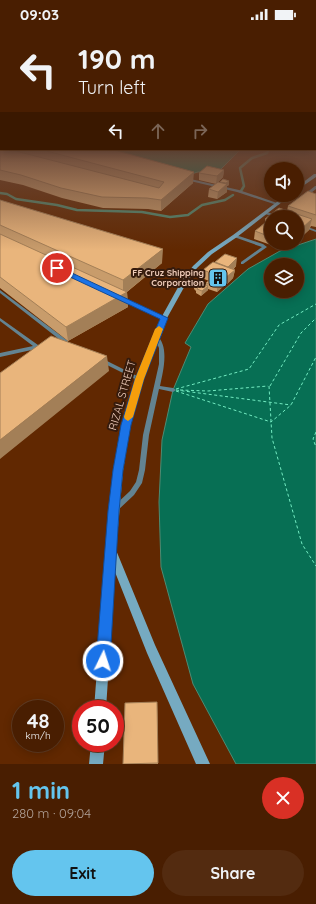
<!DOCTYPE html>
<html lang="en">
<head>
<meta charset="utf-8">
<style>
	:root { --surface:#491e01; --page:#532b10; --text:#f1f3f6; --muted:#b1a299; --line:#613c23; --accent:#64c5ee }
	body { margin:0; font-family:Quicksand,sans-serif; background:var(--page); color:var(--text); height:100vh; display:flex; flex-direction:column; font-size:15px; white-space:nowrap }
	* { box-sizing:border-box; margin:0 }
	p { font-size:13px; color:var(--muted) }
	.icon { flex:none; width:22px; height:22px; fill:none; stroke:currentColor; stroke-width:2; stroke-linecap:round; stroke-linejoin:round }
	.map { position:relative; height:736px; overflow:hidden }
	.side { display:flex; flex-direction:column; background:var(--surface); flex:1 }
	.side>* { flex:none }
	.hud { position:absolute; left:0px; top:0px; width:316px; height:122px; box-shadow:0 2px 10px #0003,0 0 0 1px var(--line); background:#491e01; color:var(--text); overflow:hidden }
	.controls { position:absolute; left:264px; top:134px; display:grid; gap:8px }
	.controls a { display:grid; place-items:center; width:40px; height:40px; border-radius:50%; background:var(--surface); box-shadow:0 2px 10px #0003,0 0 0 1px var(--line); font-size:20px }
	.speed { position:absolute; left:12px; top:672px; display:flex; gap:8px; font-size:20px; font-weight:700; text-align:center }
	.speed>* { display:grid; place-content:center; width:52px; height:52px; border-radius:50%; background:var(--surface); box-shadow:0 2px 10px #0003,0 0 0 1px var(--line); line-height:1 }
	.speed small { font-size:10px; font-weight:400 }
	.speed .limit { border:6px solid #d22; background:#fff; color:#111 }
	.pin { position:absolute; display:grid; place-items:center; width:34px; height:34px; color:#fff; margin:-17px; border:2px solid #fff; border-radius:50%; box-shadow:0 1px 4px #0007 }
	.me { position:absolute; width:44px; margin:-22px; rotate:4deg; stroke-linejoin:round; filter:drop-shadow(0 0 3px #0008) }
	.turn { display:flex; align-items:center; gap:14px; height:84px; padding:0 12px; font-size:18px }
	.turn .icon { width:52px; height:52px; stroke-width:2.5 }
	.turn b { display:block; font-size:28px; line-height:34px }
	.lanes { display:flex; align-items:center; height:38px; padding:0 12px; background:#0003; justify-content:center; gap:20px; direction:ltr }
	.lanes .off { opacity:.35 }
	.round { display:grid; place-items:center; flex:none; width:42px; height:42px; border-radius:21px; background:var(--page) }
	.summary { display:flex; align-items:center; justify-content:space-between; height:68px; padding:0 12px }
	h1 { font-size:24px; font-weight:800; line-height:30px; color:var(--accent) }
	.cta { display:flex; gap:8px; margin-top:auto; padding:8px 12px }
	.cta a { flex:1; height:46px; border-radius:24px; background:var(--accent); color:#111; font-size:16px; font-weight:800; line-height:46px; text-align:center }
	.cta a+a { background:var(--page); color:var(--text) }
	.status { display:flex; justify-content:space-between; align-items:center; height:28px; padding:0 20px; background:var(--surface); direction:ltr }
	.status svg { height:11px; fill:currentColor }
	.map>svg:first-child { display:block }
</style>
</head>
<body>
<div class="status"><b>09:03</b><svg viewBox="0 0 49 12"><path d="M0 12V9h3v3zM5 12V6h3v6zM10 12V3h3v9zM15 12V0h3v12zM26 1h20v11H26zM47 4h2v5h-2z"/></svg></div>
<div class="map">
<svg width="316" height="736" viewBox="0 0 316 736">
	<rect width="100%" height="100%" fill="#612801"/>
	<path fill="#076f54" stroke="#4d8b73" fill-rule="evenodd" d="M94 121H241L219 143 198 144 184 148Z
		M316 211V736H236L193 656 161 539 159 474 162 412 173 362 191 319 185 315 208 276 248 241 280 223ZM271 237H297V263H271Z"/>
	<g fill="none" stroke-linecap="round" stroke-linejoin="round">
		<path stroke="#4d8b73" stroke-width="2.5" d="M241 163 244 158 240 140 252 130 267 125 269 121
			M0 165 7 166 16 171 57 177 77 182 142 184 170 189 188 187 202 177 225 172 233 167"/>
		<path stroke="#73ecc2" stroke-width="1" stroke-dasharray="3 2.5" stroke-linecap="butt" d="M269 358 272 410 302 516 316 538
			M270 358 301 305 316 290
			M176 361 249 341 279 297 316 276
			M176 362 291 377
			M180 362 208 363 268 358
			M176 363 271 394 291 377 316 329
			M316 404 313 411 316 419"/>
		<path fill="#638391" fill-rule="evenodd" d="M186 150 239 162 280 176 277 177 237 164 186 152Z
			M315 158H316V161L307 168H305V166Z
			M265 184H267L281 189H275L265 186Z
			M297 195 316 202V204L297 197Z
			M234 207H236L263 216 267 219 243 236H241V234L262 219 234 209Z
			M0 262 68 313V315H64L0 265Z
			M120 270H124L166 290 164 291H162L120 272Z
			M0 290 38 317H45V319L0 329V325L33 318 0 293Z
			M156 307C170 317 163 344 160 358L173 360 176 362 173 364 159 361 149 407 145 442 142 455 134 467 117 483 115 484 113 483 112 481 113 479 130 463 136 454 139 442 143 407 159 336V320L154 309Z
			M101 330 141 350 142 351 141 352H137L99 333 98 332 99 331Z"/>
		<path fill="#76aac1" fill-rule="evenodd" d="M314 146H316V149L297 162V159Z
			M286 167H291L237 209 212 226 197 240 187 254 167 290 143 351 130 397 123 443 116 522 155 617 210 736H196L147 625 115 544 106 681H94L106 522 113 443 122 397 135 351 161 290 181 254 193 238 208 224 233 207Z
			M91 715H105L103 736H89Z"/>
	</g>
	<path fill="#c89c6b" d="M0 119 1 121H110L193 155 161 183 148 181 103 180 62 170 23 157 0 152Z
		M224 142 223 149 217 155 220 154 229 153V157L227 158V164L217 171 208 169 209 161 216 156 199 152V145Z
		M308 163 316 166V199L311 198 309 202 297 213V189H271V215H273L271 217 254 211 255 203 265 195V191L279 180 287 183 288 178Z
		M0 172 162 235 127 264 128 279 68 313 0 260Z
		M215 234 236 238 233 242H235L233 250 224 259 223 258 217 264 208 261V262L201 268 196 265V263L194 261V257H206V255L209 253 202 250 203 242 215 235Z
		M157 674 158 736H123Z"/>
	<path fill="#a37f57" d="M224 142 223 149 216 156 217 148Z
		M194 144 193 155 161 183V172Z
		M229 153V157L227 158V164L217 171 218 164 226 157V155Z
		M312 191 309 202 297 213 299 203Z
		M163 221 162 235 124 266 127 264 128 279 68 313 66 299 123 266V252Z
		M237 230 236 238 227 247 228 239Z
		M235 242 233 250 224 259 225 250Z
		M224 255 223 259 217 264V260Z
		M208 258V262L201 268 202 263Z
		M107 328 109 343 0 431V412Z"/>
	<path fill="#e9b57c" stroke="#a37f57" d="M0 119H1V121H8L159 160 164 154 39 121H110L194 144 161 172 147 170 102 169 61 160 21 147 0 142Z
		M207 138 224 142 217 148 199 145Z
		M223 151 229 153 226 155 220 154Z
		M218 154 227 156 218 164 209 161Z
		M308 163 316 166V187L288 178Z
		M0 172 163 221 123 252 0 197Z
		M279 180 312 191 299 203 297 202V189H271V193L265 191Z
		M265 195 271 198V209L255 203Z
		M0 206 127 264 66 299 0 249Z
		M225 226 237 230 228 239 215 234Z
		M213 234 235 242 225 250 203 242Z
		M212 250 224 255 217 260 206 255Z
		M197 253 208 258 202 263 197 261 199 259 194 257Z
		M51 308 107 328 0 412V345Z
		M157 674 158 735 123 736 125 675Z"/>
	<linearGradient id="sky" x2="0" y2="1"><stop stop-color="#351601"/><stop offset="0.54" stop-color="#6a4838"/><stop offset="1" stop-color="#6a4838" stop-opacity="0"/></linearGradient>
	<rect width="316" height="222" fill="url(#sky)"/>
	<path fill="#1a73e8" stroke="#114b97" d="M57 238 168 290 144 351 131 397 123 442 119 483 110 633 108 638 103 640 98 638 96 633 108 483 113 442 121 397 135 351 160 291 55 242 54 240Z"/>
	<path fill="#f59e0b" d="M159 298 163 301 144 351 133 389 128 393 125 391 124 389 135 351 155 301Z"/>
	<defs>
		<symbol id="building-square" viewBox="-11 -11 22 22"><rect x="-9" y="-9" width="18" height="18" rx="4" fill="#64c5ee" stroke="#351b0d"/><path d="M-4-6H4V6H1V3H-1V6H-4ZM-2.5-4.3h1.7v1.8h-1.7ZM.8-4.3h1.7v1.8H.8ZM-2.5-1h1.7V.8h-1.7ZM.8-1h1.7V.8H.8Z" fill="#111"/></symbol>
	</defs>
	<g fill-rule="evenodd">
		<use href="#building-square" x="207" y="239" width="22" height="22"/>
	</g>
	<g text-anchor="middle" stroke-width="4" stroke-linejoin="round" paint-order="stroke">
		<g font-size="9" font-weight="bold" fill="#efccba" stroke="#351b0d" text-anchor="end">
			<text x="204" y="248">FF Cruz Shipping<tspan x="204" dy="10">Corporation</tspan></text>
		</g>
		<g font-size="11" fill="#efccba" stroke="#351b0d">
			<text transform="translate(122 367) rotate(-74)" y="4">RIZAL STREET</text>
		</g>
	</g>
</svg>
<div class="controls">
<a><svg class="icon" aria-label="sound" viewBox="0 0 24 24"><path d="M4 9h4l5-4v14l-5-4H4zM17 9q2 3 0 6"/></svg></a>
<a><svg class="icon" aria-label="search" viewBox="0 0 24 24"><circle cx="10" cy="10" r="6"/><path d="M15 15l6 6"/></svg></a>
<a><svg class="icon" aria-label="layers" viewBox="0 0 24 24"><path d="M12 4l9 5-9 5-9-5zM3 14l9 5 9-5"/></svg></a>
</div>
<div class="speed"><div>48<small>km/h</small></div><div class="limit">50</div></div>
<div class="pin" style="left:57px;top:240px;background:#d93025"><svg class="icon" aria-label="arrive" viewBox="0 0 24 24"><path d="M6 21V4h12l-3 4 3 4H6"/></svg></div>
<svg class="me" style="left:103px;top:633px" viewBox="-20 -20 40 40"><circle r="17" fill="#1a73e8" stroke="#fff" stroke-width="3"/><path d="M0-11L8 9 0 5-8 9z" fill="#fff"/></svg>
<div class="hud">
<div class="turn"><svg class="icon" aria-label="left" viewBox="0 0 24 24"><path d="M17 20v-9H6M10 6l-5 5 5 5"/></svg><div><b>190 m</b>Turn left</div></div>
<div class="lanes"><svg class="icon" aria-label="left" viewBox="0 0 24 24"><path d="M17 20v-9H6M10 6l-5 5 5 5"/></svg><svg class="icon off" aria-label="ahead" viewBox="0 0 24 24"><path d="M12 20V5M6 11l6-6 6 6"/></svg><svg class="icon off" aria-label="right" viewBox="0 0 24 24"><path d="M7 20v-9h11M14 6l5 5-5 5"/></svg></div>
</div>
</div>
<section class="side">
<div class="summary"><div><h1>1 min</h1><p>280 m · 09:04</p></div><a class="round" style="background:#d93025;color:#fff"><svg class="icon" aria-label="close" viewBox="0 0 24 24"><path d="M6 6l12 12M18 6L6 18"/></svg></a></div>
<div class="cta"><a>Exit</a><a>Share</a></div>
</section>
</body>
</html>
